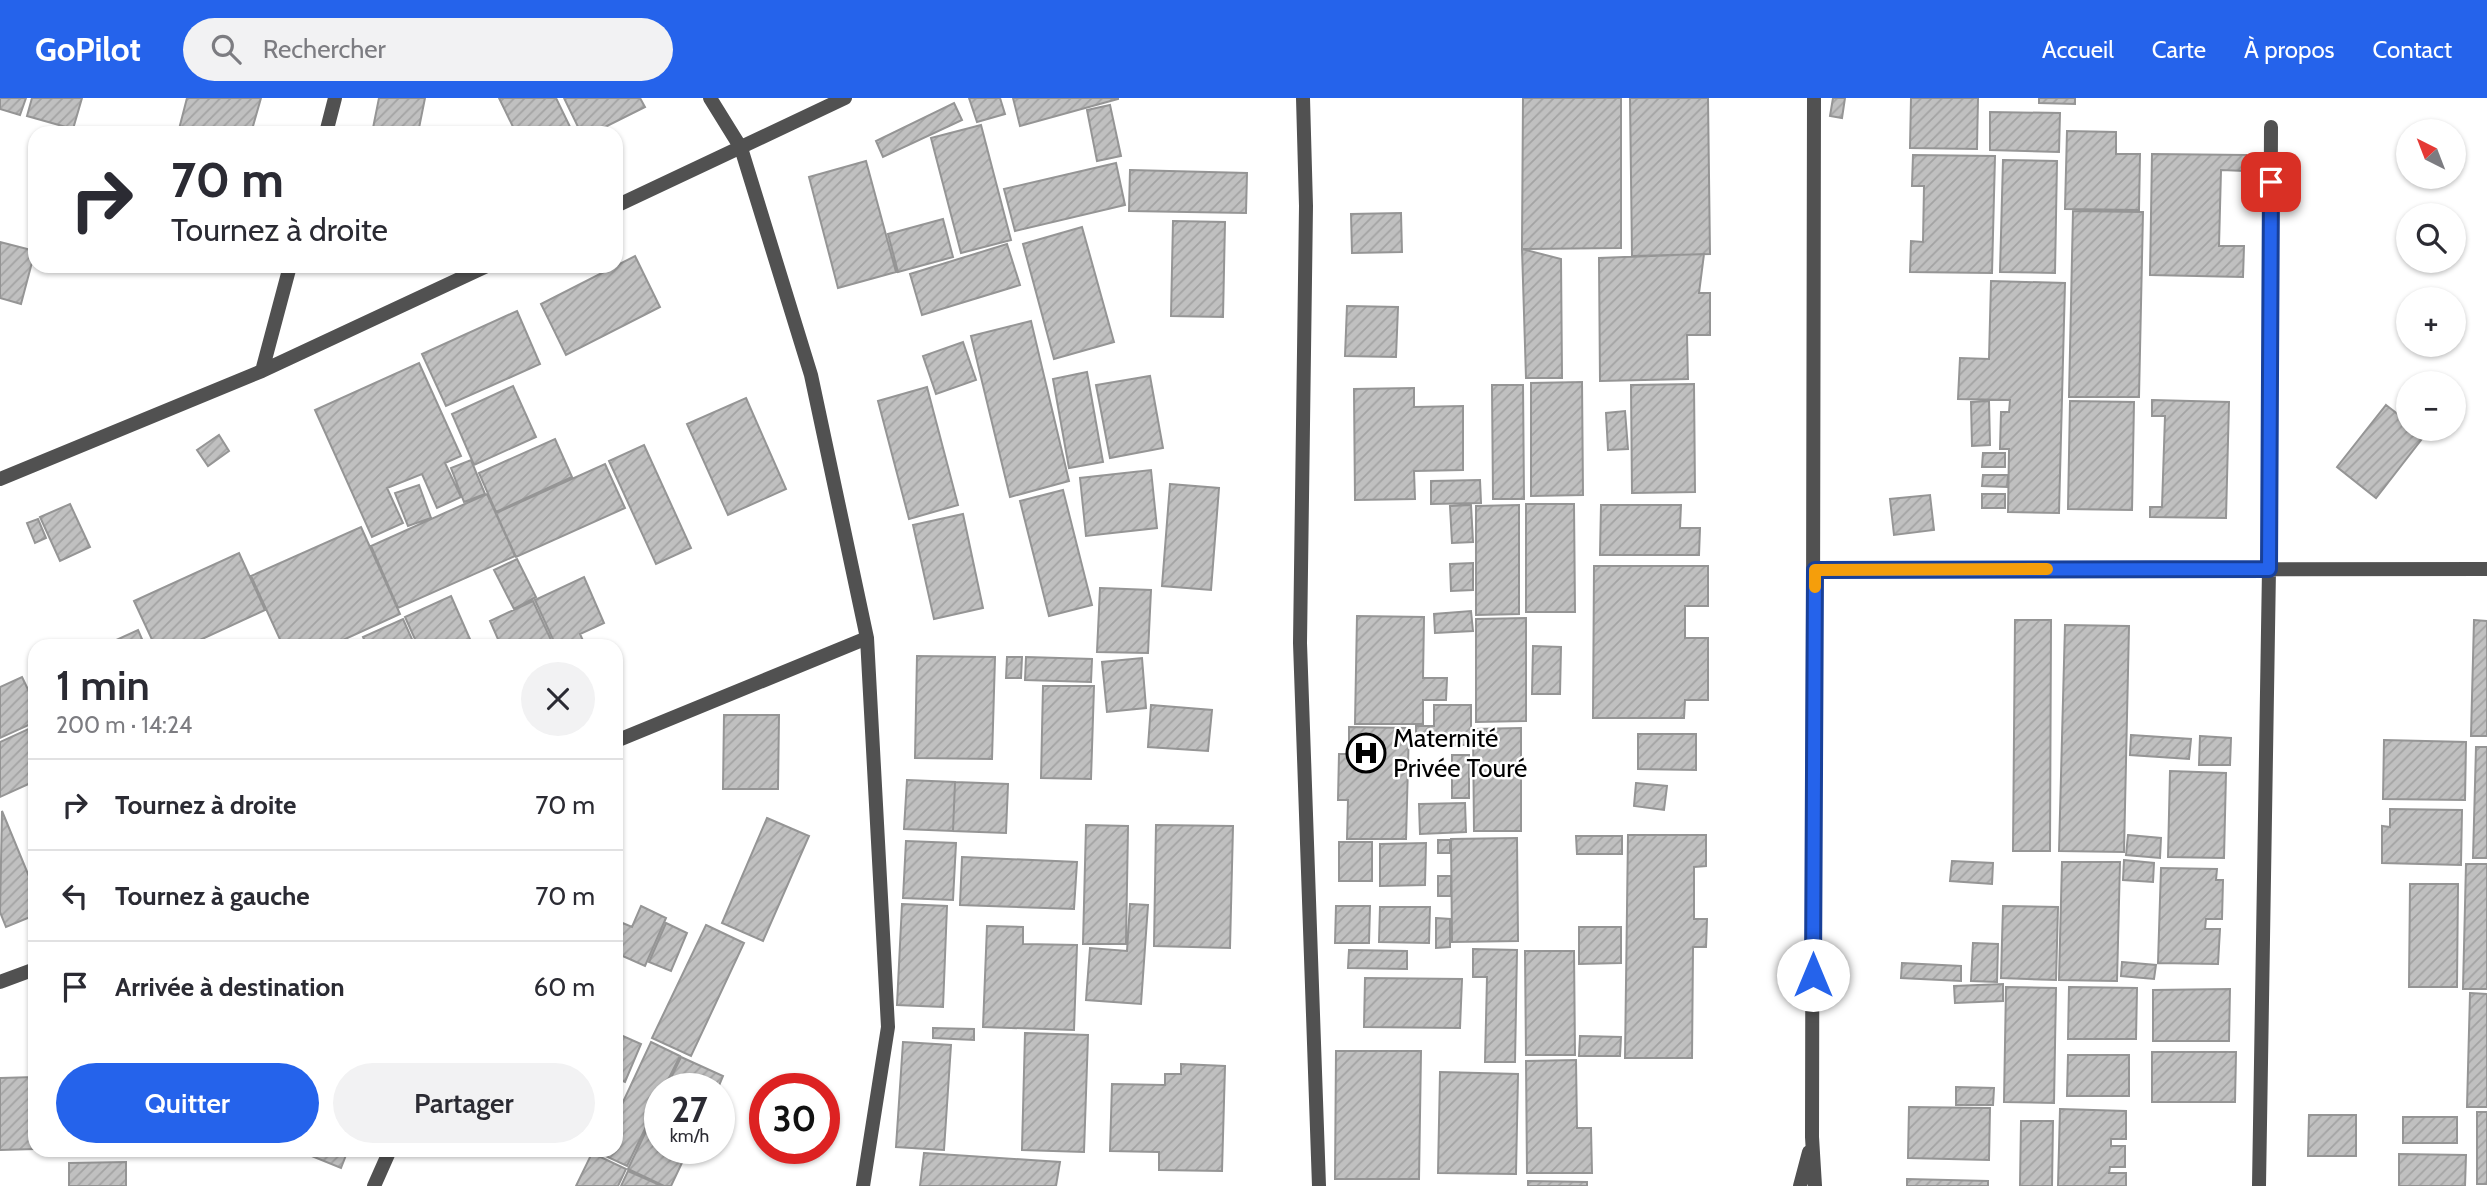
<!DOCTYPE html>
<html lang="fr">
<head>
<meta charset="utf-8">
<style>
	:root { --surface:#fff; --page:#f2f2f3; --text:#2b2b33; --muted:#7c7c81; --line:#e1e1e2; --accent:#2563eb }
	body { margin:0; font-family:Cabin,sans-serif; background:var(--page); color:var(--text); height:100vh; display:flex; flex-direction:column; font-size:26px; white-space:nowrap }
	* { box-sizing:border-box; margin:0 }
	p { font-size:23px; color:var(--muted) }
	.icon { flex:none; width:38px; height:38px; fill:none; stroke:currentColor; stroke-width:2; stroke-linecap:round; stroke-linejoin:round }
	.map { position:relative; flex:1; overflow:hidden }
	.details { position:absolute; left:28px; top:541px; width:595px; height:518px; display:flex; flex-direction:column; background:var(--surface); border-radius:21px; box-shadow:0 2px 5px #0004 }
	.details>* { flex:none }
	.hud { position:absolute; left:28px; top:28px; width:595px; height:147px; border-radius:21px; box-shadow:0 2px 5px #0004; background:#fff; color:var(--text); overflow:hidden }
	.needle { width:46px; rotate:318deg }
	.controls { position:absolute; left:2396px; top:21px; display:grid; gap:14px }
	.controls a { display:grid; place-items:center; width:70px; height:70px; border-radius:50%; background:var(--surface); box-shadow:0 2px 5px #0004; font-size:35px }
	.speed { position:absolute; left:644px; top:975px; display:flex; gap:14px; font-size:35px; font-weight:700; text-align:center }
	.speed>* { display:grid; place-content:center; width:91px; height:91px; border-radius:50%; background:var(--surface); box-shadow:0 2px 5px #0004; line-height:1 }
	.speed small { font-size:18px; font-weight:400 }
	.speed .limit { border:10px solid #d22; background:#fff; color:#111 }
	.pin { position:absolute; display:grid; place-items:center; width:60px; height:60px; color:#fff; margin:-30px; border-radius:14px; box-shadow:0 4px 10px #0006 }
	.me { position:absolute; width:77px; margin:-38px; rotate:0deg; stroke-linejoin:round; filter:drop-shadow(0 0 5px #0008) }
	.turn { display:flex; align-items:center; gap:24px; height:147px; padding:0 28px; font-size:32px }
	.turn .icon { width:91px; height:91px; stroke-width:2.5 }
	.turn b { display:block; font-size:49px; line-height:60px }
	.round { display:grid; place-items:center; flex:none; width:74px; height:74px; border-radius:37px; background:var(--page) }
	.head { display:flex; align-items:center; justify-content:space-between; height:119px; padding:0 28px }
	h1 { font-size:42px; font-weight:600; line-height:52px }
	.action { display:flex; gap:14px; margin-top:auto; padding:14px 28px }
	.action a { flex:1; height:80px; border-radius:42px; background:var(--accent); color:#fff; font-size:28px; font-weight:600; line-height:80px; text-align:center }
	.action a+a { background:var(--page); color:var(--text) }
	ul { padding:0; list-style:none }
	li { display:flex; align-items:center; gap:21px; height:91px; padding:0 28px; border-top:2px solid var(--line) }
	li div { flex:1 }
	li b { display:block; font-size:26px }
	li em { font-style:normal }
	header { display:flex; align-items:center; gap:42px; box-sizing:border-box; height:98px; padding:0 35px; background:var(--accent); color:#fff }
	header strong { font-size:33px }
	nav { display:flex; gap:38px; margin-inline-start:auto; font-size:24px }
	.search { width:490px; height:63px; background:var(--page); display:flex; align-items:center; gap:18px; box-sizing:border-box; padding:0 24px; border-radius:38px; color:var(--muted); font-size:26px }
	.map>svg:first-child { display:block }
</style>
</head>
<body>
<header>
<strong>GoPilot</strong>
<div class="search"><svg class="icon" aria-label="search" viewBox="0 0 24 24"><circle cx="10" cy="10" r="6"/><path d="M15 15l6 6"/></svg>Rechercher</div>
<nav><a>Accueil</a><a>Carte</a><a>À propos</a><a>Contact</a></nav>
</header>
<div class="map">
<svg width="2487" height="1088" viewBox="0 0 2487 1088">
	<defs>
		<pattern id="building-hatch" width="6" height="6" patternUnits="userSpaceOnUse" patternTransform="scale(1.75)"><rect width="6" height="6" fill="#c0c0c0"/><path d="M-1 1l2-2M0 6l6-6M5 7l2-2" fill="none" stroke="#a3a3a3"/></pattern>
	</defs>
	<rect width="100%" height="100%" fill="#fff"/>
	<path fill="url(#building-hatch)" stroke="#959595" stroke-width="2" d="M0 0H26L20 17 0 11Z
		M32 0H82L73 31 27 18Z
		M187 0H261L251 35H178Z
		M379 0H425L418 35H372Z
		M499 0H556L573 35H516Z
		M564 0H640L645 9 593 35H581Z
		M969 0H1000L1005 16 977 24Z
		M1013 0H1118V1L1020 28Z
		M1523 0H1621V150L1522 151Z
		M1630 0H1708L1710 156 1632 158Z
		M1833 0H1845L1842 20 1830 18Z
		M1911 0H1978L1977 51 1910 50Z
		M2039 0H2075V6L2039 5Z
		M954 5 962 22 883 59 876 43Z
		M1110 7 1121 58 1097 63 1087 12Z
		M1990 14 2060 15 2059 54 1990 52Z
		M981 27 1011 142 961 155 931 40Z
		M2067 33 2116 34V56H2140L2139 112 2065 111Z
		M2152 56 2246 57 2245 73 2221 72 2219 148H2244L2243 179 2150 177Z
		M1913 57 1995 58 1992 175 1910 174 1911 143 1923 144 1924 88H1912Z
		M2003 62 2057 63 2055 175 2000 174Z
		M866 63 896 174 838 190 809 79Z
		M1116 65 1125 107 1015 133 1004 91Z
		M1130 72 1247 75 1246 115 1129 113Z
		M2073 113 2143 114 2139 299H2069Z
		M1401 115 1402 154 1352 155 1351 116Z
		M943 121 953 159 898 174 888 136Z
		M1173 123 1225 124 1223 219 1171 218Z
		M1082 129 1114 244 1054 261 1023 146Z
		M0 144 35 153 21 206 0 200Z
		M1007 146 1020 187 922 217 910 176Z
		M1522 151 1561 161 1562 280H1526Z
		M1704 156 1699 195H1710V237H1687L1688 281 1600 283 1599 160Z
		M635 158 660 209 566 257 541 206Z
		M1991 183 2065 185 2059 415 2008 414 2009 351H2000L2001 314H2009L2010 302 1958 301 1960 260 1989 261Z
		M1347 208 1398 209 1396 259 1345 258Z
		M517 213 540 266 446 308 422 256Z
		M1031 223 1069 383 1010 399 971 238Z
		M963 244 976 282 936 296 923 258Z
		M419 265 461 358 445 365 461 399 437 410 422 376 387 390 403 425 372 439 315 312Z
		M1087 274 1103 364 1069 370 1053 281Z
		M1150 278 1163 350 1110 360 1096 287Z
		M1582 284 1583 397 1531 398V285Z
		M1694 286 1695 394 1632 395 1631 287Z
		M1492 287H1523L1524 401H1493Z
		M513 288 536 339 474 367 452 316Z
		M927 289 958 407 909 421 878 303Z
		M1414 290V309L1463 308V372L1414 373 1415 401 1355 402 1354 291Z
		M746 300 786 391 728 417 687 326Z
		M2152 302 2229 304 2226 420 2150 419V409H2162L2165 318H2152Z
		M1989 303 1990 347 1972 348 1971 304Z
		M2070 303 2134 304 2132 412 2068 411Z
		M2386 307 2408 324V331H2417L2425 337 2376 400 2337 369Z
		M1625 313 1628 351 1608 352 1606 315Z
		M219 337 229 353 208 368 197 352Z
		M555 341 572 379 496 414 479 375Z
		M644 347 691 450 656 466 609 363Z
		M1983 355H2005V369H1982Z
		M471 362 485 396 464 404 451 370Z
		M605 366 625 410 516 459 496 415Z
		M1151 372 1157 430 1086 438 1080 380Z
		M1983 377H2008L2007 389 1982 388Z
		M1480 382 1481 405 1431 406V383Z
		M1170 386 1219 390 1211 492 1162 488Z
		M419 387 431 420 408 428 395 395Z
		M1063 392 1092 507 1049 518 1020 403Z
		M487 396 515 458 398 510 371 448Z
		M1982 396H2005V410H1982Z
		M1930 397 1934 432 1894 437 1890 401Z
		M70 406 90 449 60 463 40 419Z
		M1526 406H1574L1575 514H1526Z
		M1471 407 1473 444 1452 445 1450 408Z
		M1519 407V516L1476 517V408Z
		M1601 407H1681L1680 430H1700L1699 457H1600Z
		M963 416 983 510 934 521 913 427Z
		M38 421 46 440 35 445 27 425Z
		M361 429 400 516 330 548H283L251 478Z
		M239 455 265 512 187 548H155L134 503Z
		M517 461 536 499 514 511 494 472Z
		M1473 465V492L1451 493 1450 466Z
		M1594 468H1708V508H1685V540H1708V602H1685L1684 620H1593Z
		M584 479 604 525 580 536 584 545 556 548 535 502Z
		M1100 490 1151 492 1148 555 1097 554Z
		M451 498 473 548H418L405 519Z
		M533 503 551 542 537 548H501L490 523Z
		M1471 513 1473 533 1435 535 1434 516Z
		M1357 518 1424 519 1423 580H1447L1446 602H1423V626H1355Z
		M1526 520V623L1476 624V521Z
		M403 521 415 548H367L363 539Z
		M2015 522H2051L2050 753H2013Z
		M2474 522 2487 523V638H2471Z
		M2065 527 2129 528 2124 754 2059 753Z
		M138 532 145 548H113L117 546 116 542Z
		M1533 548 1561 549 1560 596H1532Z
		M917 558 995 559 992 661 915 660Z
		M1007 559H1022L1021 580H1006Z
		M1026 559 1092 561 1091 584 1025 582Z
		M1142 560 1146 610 1107 614 1102 564Z
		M22 579 35 606V624L0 640V589Z
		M1043 588H1094L1091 681 1041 680Z
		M1151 607 1212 612 1208 653 1148 649Z
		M1434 607H1471V647H1416V628H1434Z
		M724 617H779L778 691H723Z
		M35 628V683L0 699V644Z
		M1349 629 1409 630 1406 741H1347L1348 702H1338L1339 656H1349Z
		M1521 630V733H1474L1473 631Z
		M1638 636H1696V672L1638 671Z
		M2131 637 2191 641 2189 661 2130 657Z
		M2200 638 2231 640 2230 667H2199Z
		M2384 642 2466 644 2465 702 2383 701Z
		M2476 649H2487V760H2473Z
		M1452 657H1469V700H1452Z
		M2170 673 2226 675 2224 760 2168 759Z
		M907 682 955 684 953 733 904 731Z
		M955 684 1008 686 1006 735 953 733Z
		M1636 685 1667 688 1664 712 1634 708Z
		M1465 705 1466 734 1420 736 1419 706Z
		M2390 711 2462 712 2461 767 2382 765V728L2390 729Z
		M2 713 35 793V817L6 829 0 814Z
		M767 720 809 738 763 843 722 825Z
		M1086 727 1128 728 1126 846H1083Z
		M1156 727 1233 728 1230 850 1154 848Z
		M1628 737H1706V768L1694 769V821H1707L1706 849H1693L1692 960H1625Z
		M2128 737 2161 740 2160 760 2126 757Z
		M1576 738H1622V756H1577Z
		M1517 740 1518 843 1452 844 1451 741Z
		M1438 742H1450V755H1438Z
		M906 743 956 745 953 802 903 800Z
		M1339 744H1372V783H1339Z
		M1426 745 1425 787 1380 788V746Z
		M962 759 1077 764 1074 811 960 807Z
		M2124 762 2154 765 2153 784 2123 782Z
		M1952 763 1993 765 1992 786 1950 783Z
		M2062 764H2120L2117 883 2059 882Z
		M2466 766H2487V891H2463Z
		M2161 770 2217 771 2216 782H2223L2222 821H2206L2205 831H2220L2218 866 2158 865Z
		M1438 778H1451V798H1438Z
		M2410 786H2458L2457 889H2409Z
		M902 806 947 808 943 909 897 907Z
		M1130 806 1148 807 1141 906 1086 902 1090 850 1127 853Z
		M641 808 666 820 645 868 616 855 618 823 632 829Z
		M1336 808H1370L1369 845H1335Z
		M2003 808 2058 809 2056 882 2001 880Z
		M1380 809H1430L1429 845 1379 844Z
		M1436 820 1450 821V849L1436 850Z
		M666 825 687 835 671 873 649 864Z
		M706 827 744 845 691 958 652 940Z
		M987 828 1023 829V846L1077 847 1074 932 983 929Z
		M1579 829H1621V865L1579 866Z
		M1973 845 1998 846 1997 884 1971 883Z
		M1473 851 1517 852 1515 964H1485L1487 879H1473Z
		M1349 852 1407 853V871L1348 870Z
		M1525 853H1574L1575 957H1526Z
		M2122 864 2156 867 2154 881 2121 878Z
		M1902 865 1961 868V883L1901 880Z
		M1365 880 1462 881 1460 930 1364 929Z
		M2003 886V903L1955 905 1954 888Z
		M2006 889 2056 890 2054 1005 2004 1004Z
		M2069 889 2137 890 2136 941H2068Z
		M2230 891 2229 943H2153V892Z
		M2470 895 2487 896V1009H2467Z
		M933 930 974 931V942L933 940Z
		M616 935 641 946 625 984 616 980Z
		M1025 935 1088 937 1084 1054 1022 1052Z
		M1580 938 1621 939 1620 958H1579Z
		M651 944 680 958 664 990H660V1000L627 1068 599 1055 600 1052H616V1019Z
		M903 944 951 947 944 1052 896 1049Z
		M1336 953H1421L1419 1081H1335Z
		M2152 954H2236L2235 1004H2152Z
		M2068 957H2129V998H2067Z
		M681 959 723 978 718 990H666Z
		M1576 962 1577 1030H1591L1592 1075H1527L1526 963Z
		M1181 966 1225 968 1222 1073 1159 1072V1054L1110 1053 1112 986 1165 987V976H1181Z
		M1440 974 1518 976 1516 1076 1438 1075Z
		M35 979V1051L0 1052V980Z
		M1956 989 1994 990 1993 1007H1956Z
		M660 1004V1050H689L671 1088H664L628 1071Z
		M1909 1009 1990 1010 1989 1062 1908 1060Z
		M2060 1011 2126 1013V1041H2111V1048H2125V1069H2110L2109 1075H2126V1088H2058Z
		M2477 1014H2487V1086H2477Z
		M2309 1017H2356V1058H2308Z
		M2403 1019H2457V1045H2403Z
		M2021 1023H2053L2052 1088H2020Z
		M297 1052H348L341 1070Z
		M592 1055 626 1071 618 1088H576Z
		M924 1055 1060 1064 1056 1088H920Z
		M2399 1056 2466 1057 2465 1088H2399Z
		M126 1064V1088H69V1065Z
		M628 1073 662 1088H621Z
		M1907 1081 1988 1083V1088H1907Z
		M1528 1083 1587 1084V1088H1528Z"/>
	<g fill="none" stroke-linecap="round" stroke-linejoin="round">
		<path stroke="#515151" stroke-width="14" d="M710 0 741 50 811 277 867 540 888 929 863 1088
			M1303 0 1306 108 1300 545 1319 1088
			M1814 0 1812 1039 1815 1088
			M326 35 335 0
			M616 108 845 0
			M262 273 290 168
			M0 381 262 273 487 168
			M1815 472 2487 471
			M616 643 867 540
			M0 884 35 871
			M374 1088 390 1052
			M1800 1088 1809 1054
			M2259 1088 2269 471 2271 29"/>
	</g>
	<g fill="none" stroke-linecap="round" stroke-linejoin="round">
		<defs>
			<path id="route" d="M1813 877 1815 472 2269 471 2271 84"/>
		</defs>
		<use href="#route" stroke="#184099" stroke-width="18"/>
		<use href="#route" stroke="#2563eb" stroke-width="12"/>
		<path stroke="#f59e0b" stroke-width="12" d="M1815 489V472L2047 471"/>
	</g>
	<defs>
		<symbol id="hospital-ring" viewBox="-11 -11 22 22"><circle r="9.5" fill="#fff" stroke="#000" stroke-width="1.5"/><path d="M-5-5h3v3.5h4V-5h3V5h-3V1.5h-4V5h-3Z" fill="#000"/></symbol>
	</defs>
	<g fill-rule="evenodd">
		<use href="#hospital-ring" x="1344" y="633" width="44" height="44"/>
	</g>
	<g text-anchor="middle" stroke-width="5" stroke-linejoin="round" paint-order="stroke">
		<g font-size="26" fill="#000" stroke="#fff" text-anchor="start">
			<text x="1393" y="649">Maternité<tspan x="1393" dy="30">Privée Touré</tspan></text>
		</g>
	</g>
</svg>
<div class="controls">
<a><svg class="needle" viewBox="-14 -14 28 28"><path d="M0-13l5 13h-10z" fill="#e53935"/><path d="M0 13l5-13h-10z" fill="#7c7c81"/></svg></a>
<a><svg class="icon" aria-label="search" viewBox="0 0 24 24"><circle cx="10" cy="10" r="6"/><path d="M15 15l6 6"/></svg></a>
<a>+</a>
<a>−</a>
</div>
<div class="speed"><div>27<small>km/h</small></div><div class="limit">30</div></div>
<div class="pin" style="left:2271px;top:84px;background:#d93025"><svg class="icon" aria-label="arrive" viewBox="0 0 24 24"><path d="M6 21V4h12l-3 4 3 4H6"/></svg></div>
<svg class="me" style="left:1813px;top:877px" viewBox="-20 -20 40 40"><circle r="19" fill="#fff"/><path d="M0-13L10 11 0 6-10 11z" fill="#2563eb"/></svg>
<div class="hud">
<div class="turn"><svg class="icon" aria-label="right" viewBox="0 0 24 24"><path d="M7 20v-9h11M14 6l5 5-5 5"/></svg><div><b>70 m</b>Tournez à droite</div></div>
</div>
<section class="details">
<div class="head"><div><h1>1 min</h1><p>200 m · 14:24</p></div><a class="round"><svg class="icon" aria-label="close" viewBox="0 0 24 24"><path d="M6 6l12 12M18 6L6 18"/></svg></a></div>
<ul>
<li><svg class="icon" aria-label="right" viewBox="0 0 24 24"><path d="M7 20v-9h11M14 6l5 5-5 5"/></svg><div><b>Tournez à droite</b></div><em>70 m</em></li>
<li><svg class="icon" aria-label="left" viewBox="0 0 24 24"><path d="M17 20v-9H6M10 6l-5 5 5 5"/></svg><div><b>Tournez à gauche</b></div><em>70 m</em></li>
<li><svg class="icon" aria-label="arrive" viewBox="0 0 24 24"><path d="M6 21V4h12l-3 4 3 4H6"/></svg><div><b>Arrivée à destination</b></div><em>60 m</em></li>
</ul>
<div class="action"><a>Quitter</a><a>Partager</a></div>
</section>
</div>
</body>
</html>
